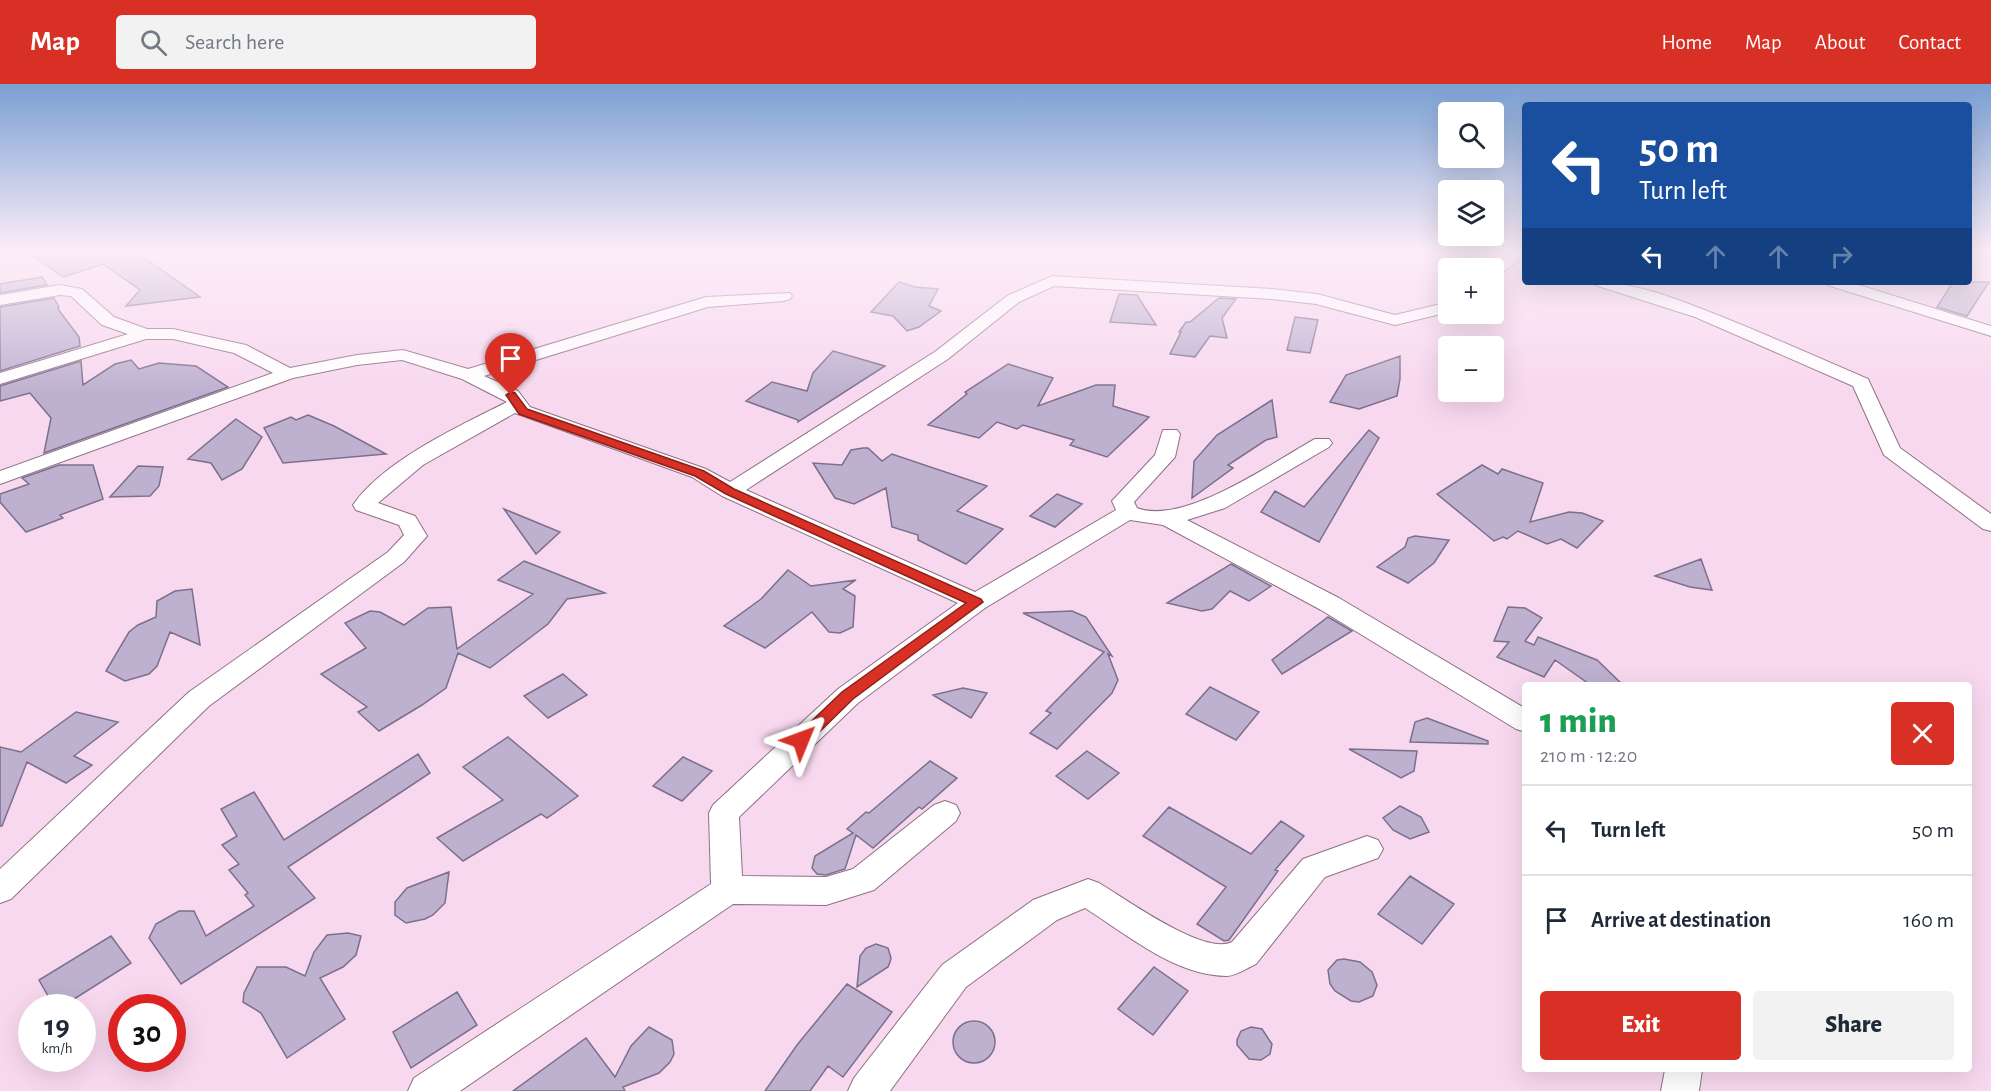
<!DOCTYPE html>
<html lang="en">
<head>
<meta charset="utf-8">
<style>
	:root { --surface:#fff; --page:#f2f2f3; --text:#1f2937; --muted:#747a83; --line:#e0e1e3; --accent:#d93025 }
	body { margin:0; font-family:"Alegreya Sans",sans-serif; background:var(--page); color:var(--text); height:100vh; display:flex; flex-direction:column; font-size:22px; white-space:nowrap }
	* { box-sizing:border-box; margin:0 }
	p { font-size:20px; color:var(--muted) }
	.icon { flex:none; width:33px; height:33px; fill:none; stroke:currentColor; stroke-width:2; stroke-linecap:round; stroke-linejoin:round }
	.map { position:relative; flex:1; overflow:hidden }
	.panel { position:absolute; left:1522px; top:598px; width:450px; height:390px; display:flex; flex-direction:column; background:var(--surface); border-radius:6px; box-shadow:0 6px 24px #0002 }
	.panel>* { flex:none }
	.top-card { position:absolute; left:1522px; top:18px; width:450px; height:183px; border-radius:6px; box-shadow:0 6px 24px #0002; background:#1a4fa0; color:#fff; overflow:hidden }
	.controls { position:absolute; left:1438px; top:18px; display:grid; gap:12px }
	.controls a { display:grid; place-items:center; width:66px; height:66px; border-radius:6px; background:var(--surface); box-shadow:0 6px 24px #0002; font-size:30px }
	.speed { position:absolute; left:18px; top:910px; display:flex; gap:12px; font-size:30px; font-weight:700; text-align:center }
	.speed>* { display:grid; place-content:center; width:78px; height:78px; border-radius:50%; background:var(--surface); box-shadow:0 6px 24px #0002; line-height:1 }
	.speed small { font-size:15px; font-weight:400 }
	.speed .limit { border:9px solid #d22; background:#fff; color:#111 }
	.pin { position:absolute; display:grid; place-items:center; width:51px; height:51px; color:#fff; margin:-62px -26px; border-radius:50% 50% 50% 0; rotate:-45deg; box-shadow:0 0 6px #0007 }
	.pin .icon { rotate:45deg }
	.me { position:absolute; width:66px; margin:-33px; rotate:46deg; stroke-linejoin:round; filter:drop-shadow(0 0 4px #0008) }
	.turn { display:flex; align-items:center; gap:21px; height:126px; padding:0 18px; font-size:27px }
	.turn .icon { width:78px; height:78px; stroke-width:2.5 }
	.turn b { display:block; font-size:42px; line-height:51px }
	.lanes { display:flex; align-items:center; height:57px; padding:0 18px; background:#0003; justify-content:center; gap:30px; direction:ltr }
	.lanes .off { opacity:.35 }
	.round { display:grid; place-items:center; flex:none; width:63px; height:63px; border-radius:6px; background:var(--page) }
	.summary { display:flex; align-items:center; justify-content:space-between; height:102px; padding:0 18px }
	h1 { font-size:36px; font-weight:800; line-height:45px; color:#1e9e55 }
	.button { display:flex; gap:12px; margin-top:auto; padding:12px 18px }
	.button a { flex:1; height:69px; border-radius:6px; background:var(--accent); color:#fff; font-size:24px; font-weight:800; line-height:69px; text-align:center }
	.button a+a { background:var(--page); color:var(--text) }
	ul { padding:0; list-style:none }
	li { display:flex; align-items:center; gap:18px; height:90px; padding:0 18px; border-top:2px solid var(--line) }
	li div { flex:1 }
	li b { display:block; font-size:22px }
	li em { font-style:normal }
	header { display:flex; align-items:center; gap:36px; box-sizing:border-box; height:84px; padding:0 30px; background:var(--accent); color:#fff }
	header strong { font-size:28px }
	nav { display:flex; gap:33px; margin-inline-start:auto; font-size:21px }
	.search { width:420px; height:54px; background:var(--page); display:flex; align-items:center; gap:15px; box-sizing:border-box; padding:0 21px; border-radius:6px; color:var(--muted); font-size:22px }
	.map>svg:first-child { display:block }
</style>
</head>
<body>
<header>
<strong>Map</strong>
<div class="search"><svg class="icon" aria-label="search" viewBox="0 0 24 24"><circle cx="10" cy="10" r="6"/><path d="M15 15l6 6"/></svg>Search here</div>
<nav><a>Home</a><a>Map</a><a>About</a><a>Contact</a></nav>
</header>
<div class="map">
<svg width="1991" height="1007" viewBox="0 0 1991 1007">
	<rect width="100%" height="100%" fill="#f8d8ef"/>
	<path fill="#beb1d0" stroke="#7c6f8c" stroke-width="1.5" d="M27 168H136L200 213 126 222 140 206 103 180 63 193Z
		M42 193 47 201 0 209V200Z
		M899 198 915 203 938 205 929 222 941 227 919 243 907 247 893 232 871 228Z
		M1953 198H1989L1967 232 1937 223Z
		M1119 210 1137 211 1156 241 1110 238Z
		M54 214 59 223 58 225 79 253 80 262 0 287V223Z
		M1219 214 1236 215 1222 234 1227 254 1210 252 1195 273 1170 270 1181 248H1179L1186 238H1190Z
		M1295 233 1318 236 1310 269 1287 266Z
		M833 267 885 282 798 338V336L746 317 772 298 807 307 813 289Z
		M1400 272V295L1397 312 1359 325 1330 318 1346 291Z
		M131 276 139 285 159 279 196 282 228 303 44 369 51 334 30 309 0 317V302L81 277 83 301 115 280Z
		M1008 280 1053 294 1038 322 1096 301H1115L1113 322 1149 333 1107 373 1070 361 1074 356 1023 341 1017 345 997 338 979 354 928 341 967 310 965 308Z
		M1272 316 1277 353 1266 356 1228 381 1233 384 1192 414 1194 377 1217 351Z
		M308 331 334 342 386 370 283 379 264 344 291 333 296 336Z
		M236 335 262 353 242 385 222 396 211 379 188 375Z
		M1369 346 1379 354 1319 458 1261 428 1275 407 1304 423Z
		M863 364H868L882 377 892 370 987 402 957 427 1003 445 966 480 918 456V451L892 443 886 404 854 420 835 414 813 379 842 381 851 366Z
		M59 381H93L103 415 60 431 63 434 26 448 0 418V410L29 400 22 394Z
		M1482 381 1498 390 1502 385 1543 399 1530 438 1569 428 1582 429 1603 437 1577 464 1561 455 1547 460 1518 447 1507 455 1503 453 1494 457 1437 410Z
		M138 382 163 383 159 402 150 412 110 413Z
		M1057 410 1082 420 1055 443 1030 432Z
		M504 425 560 448 536 470Z
		M1415 452 1449 456 1434 479 1408 499 1377 483 1405 463 1408 454Z
		M1701 475 1712 506 1690 503 1655 492Z
		M524 477 605 509 567 515 548 540 490 584 458 569 446 604 422 621 379 647 358 628 367 623 321 590 366 564 345 539 370 527 380 528 404 541 428 524 451 523 457 565 533 510 498 496Z
		M1231 480 1271 502 1249 517 1230 507 1212 525 1202 527 1167 519Z
		M788 486 811 502 856 496 843 505 855 512 853 543 840 549 829 548 812 528 765 564 724 542 761 515Z
		M192 505 200 561 170 548 157 582 149 590 125 597 106 587 129 548 138 541 156 533 157 517 175 507Z
		M1508 523 1525 524 1542 534 1525 557 1534 561 1538 553 1597 576 1624 602H1592L1555 576 1544 593 1497 573 1509 558 1494 557Z
		M1072 527 1086 533 1112 572 1108 570 1118 596 1112 609 1057 665 1030 649 1051 629 1046 627 1104 568 1023 529Z
		M1328 533 1352 547 1282 590 1272 576Z
		M563 590 587 611 548 634 524 612Z
		M1210 603 1259 628 1236 656 1186 630Z
		M963 604 987 609 971 634 933 611Z
		M76 628 118 638 74 672 92 681 66 699 27 678 2 742H0V663L21 668Z
		M1427 634 1488 657V660L1410 658 1415 638Z
		M508 653 578 712 547 734 541 730 463 777 437 754 503 716 463 683Z
		M1349 665 1417 667 1414 687 1401 694Z
		M1087 667 1119 689 1088 715 1056 692Z
		M418 670 430 689 288 783 315 814 181 900 149 854 156 840 179 827H194L206 852 254 822 245 811 248 809 229 786 239 780 222 761 237 752 221 725 254 708 284 756Z
		M683 673 712 687 682 717 653 702Z
		M930 677 957 694 922 725 919 723 873 764 856 751 845 785 826 791 817 790 812 784 815 772 853 749 847 745 866 728 869 729Z
		M1400 722 1421 733 1429 748 1410 755 1393 746 1383 734Z
		M1169 723 1251 770 1281 737 1304 752 1275 786 1278 787 1229 856 1224 857 1197 840 1226 803 1143 752Z
		M449 788 445 819 433 831 425 835 406 839 395 831V818L407 804Z
		M1410 792 1454 820 1422 860 1378 830Z
		M348 849 361 852 356 871 343 883 320 894 345 935 287 974 261 929 243 918 244 909 257 883H286L305 892 314 868 327 851Z
		M111 852 131 879 60 924H55L39 896Z
		M876 860 888 864 891 874 890 878 888 883 857 903 860 872 866 864Z
		M1344 875 1360 878 1372 888 1377 901 1373 912 1359 918 1351 917 1335 907 1330 900 1328 886 1337 876Z
		M1154 883 1188 907 1153 951 1118 925Z
		M847 900 892 928 843 993 828 982 810 1007H765L797 961Z
		M457 908 477 941 411 984 393 948Z
		M953 958a21 21 0 1 1 42 0a21 21 0 1 1-42 0Z
		M649 943 672 956 674 970 670 978 659 989 623 1003 625 1007H513L586 954 615 993 631 962Z
		M1251 943 1262 945 1272 960 1270 970 1261 976 1249 975 1237 961V956L1241 947Z"/>
	<g fill="none" stroke-linecap="round" stroke-linejoin="round">
		<defs>
			<path id="minor" d="M1512 168H1526V172L1504 187 1499 193 1494 195V184H1490Z
				M1052 192 1272 205 1317 210 1395 231 1449 218V228L1395 241 1316 220 1272 215 1054 202 1019 218 948 275 746 406 975 508 1116 426 1112 417 1155 371 1163 346H1177L1180 350 1175 373 1134 418 1137 424C1184 442 1273 378 1315 355H1329L1332 359 1329 363 1225 424 1187 436 1339 514 1526 625V648L1516 645 1321 526 1163 441 1130 436 985 524 858 619 739 733 742 792 826 793 853 785 934 721 945 717 956 721 960 729 956 737 874 806 826 821 733 820 460 1007H408L414 994 711 800 709 729 713 721 838 605 958 519 722 412 692 393 515 329 423 381 378 419 415 432 427 452 404 478 209 622 11 815 0 819V785L189 608 388 468 404 451 399 441 356 426 353 421C383 377 459 342 507 318L462 295 402 276 357 281 293 294 0 400V387L273 289 234 269 173 255H146L0 300V289L128 250 102 241 71 212 60 211 0 221V211L60 201 82 205 114 233 147 245H173L246 261 290 284 357 271 403 266 468 285 706 213 790 209 792 212 790 215 784 217 708 223 484 292 518 307 530 323 706 385 730 398 936 267 1007 212Z
				M1593 198C1637 198 1679 216 1720 232 1770 252 1819 274 1868 295L1900 364 1991 430V447L1983 445 1884 371 1853 302 1695 233 1595 201Z
				M1825 198H1849L1991 242V252L1827 201Z
				M1367 752 1378 756 1383 765 1378 774 1325 793 1256 880C1247 884 1236 892 1226 892 1174 891 1128 851 1085 824L1057 836 966 903 890 1007H848L854 994 942 881 1033 816 1088 795 1099 799C1126 815 1204 872 1232 858L1303 775Z
				M1665 986H1702L1699 1007H1661Z"/>
		</defs>
		<use href="#minor" stroke="#8d7084" stroke-width="2"/>
		<use href="#minor" fill="#fff" fill-rule="evenodd"/>
	</g>
	<linearGradient id="sky" x2="0" y2="1"><stop stop-color="#7aa0d3"/><stop offset="0.54" stop-color="#fcedf8"/><stop offset="1" stop-color="#fcedf8" stop-opacity="0"/></linearGradient>
	<rect width="1991" height="309" fill="url(#sky)"/>
	<path fill="#d93025" stroke="#8d1f18" stroke-width="1.5" d="M511 308 515 309 527 325 704 387 734 405 981 515 983 518 853 615 807 660H796L793 656 796 652 842 608 966 519 726 410 695 392 519 330 506 311Z"/>
</svg>
<div class="controls">
<a><svg class="icon" aria-label="search" viewBox="0 0 24 24"><circle cx="10" cy="10" r="6"/><path d="M15 15l6 6"/></svg></a>
<a><svg class="icon" aria-label="layers" viewBox="0 0 24 24"><path d="M12 4l9 5-9 5-9-5zM3 14l9 5 9-5"/></svg></a>
<a>+</a>
<a>−</a>
</div>
<div class="speed"><div>19<small>km/h</small></div><div class="limit">30</div></div>
<div class="pin" style="left:511px;top:311px;background:#d93025"><svg class="icon" aria-label="arrive" viewBox="0 0 24 24"><path d="M6 21V4h12l-3 4 3 4H6"/></svg></div>
<svg class="me" style="left:801px;top:656px" viewBox="-20 -20 40 40"><path d="M0-17L14 15 0 8-14 15z" fill="#d93025" stroke="#fff" stroke-width="4"/></svg>
<div class="top-card">
<div class="turn"><svg class="icon" aria-label="left" viewBox="0 0 24 24"><path d="M17 20v-9H6M10 6l-5 5 5 5"/></svg><div><b>50 m</b>Turn left</div></div>
<div class="lanes"><svg class="icon" aria-label="left" viewBox="0 0 24 24"><path d="M17 20v-9H6M10 6l-5 5 5 5"/></svg><svg class="icon off" aria-label="ahead" viewBox="0 0 24 24"><path d="M12 20V5M6 11l6-6 6 6"/></svg><svg class="icon off" aria-label="ahead" viewBox="0 0 24 24"><path d="M12 20V5M6 11l6-6 6 6"/></svg><svg class="icon off" aria-label="right" viewBox="0 0 24 24"><path d="M7 20v-9h11M14 6l5 5-5 5"/></svg></div>
</div>
<section class="panel">
<div class="summary"><div><h1>1 min</h1><p>210 m · 12:20</p></div><a class="round" style="background:#d93025;color:#fff"><svg class="icon" aria-label="close" viewBox="0 0 24 24"><path d="M6 6l12 12M18 6L6 18"/></svg></a></div>
<ul>
<li><svg class="icon" aria-label="left" viewBox="0 0 24 24"><path d="M17 20v-9H6M10 6l-5 5 5 5"/></svg><div><b>Turn left</b></div><em>50 m</em></li>
<li><svg class="icon" aria-label="arrive" viewBox="0 0 24 24"><path d="M6 21V4h12l-3 4 3 4H6"/></svg><div><b>Arrive at destination</b></div><em>160 m</em></li>
</ul>
<div class="button"><a>Exit</a><a>Share</a></div>
</section>
</div>
</body>
</html>
